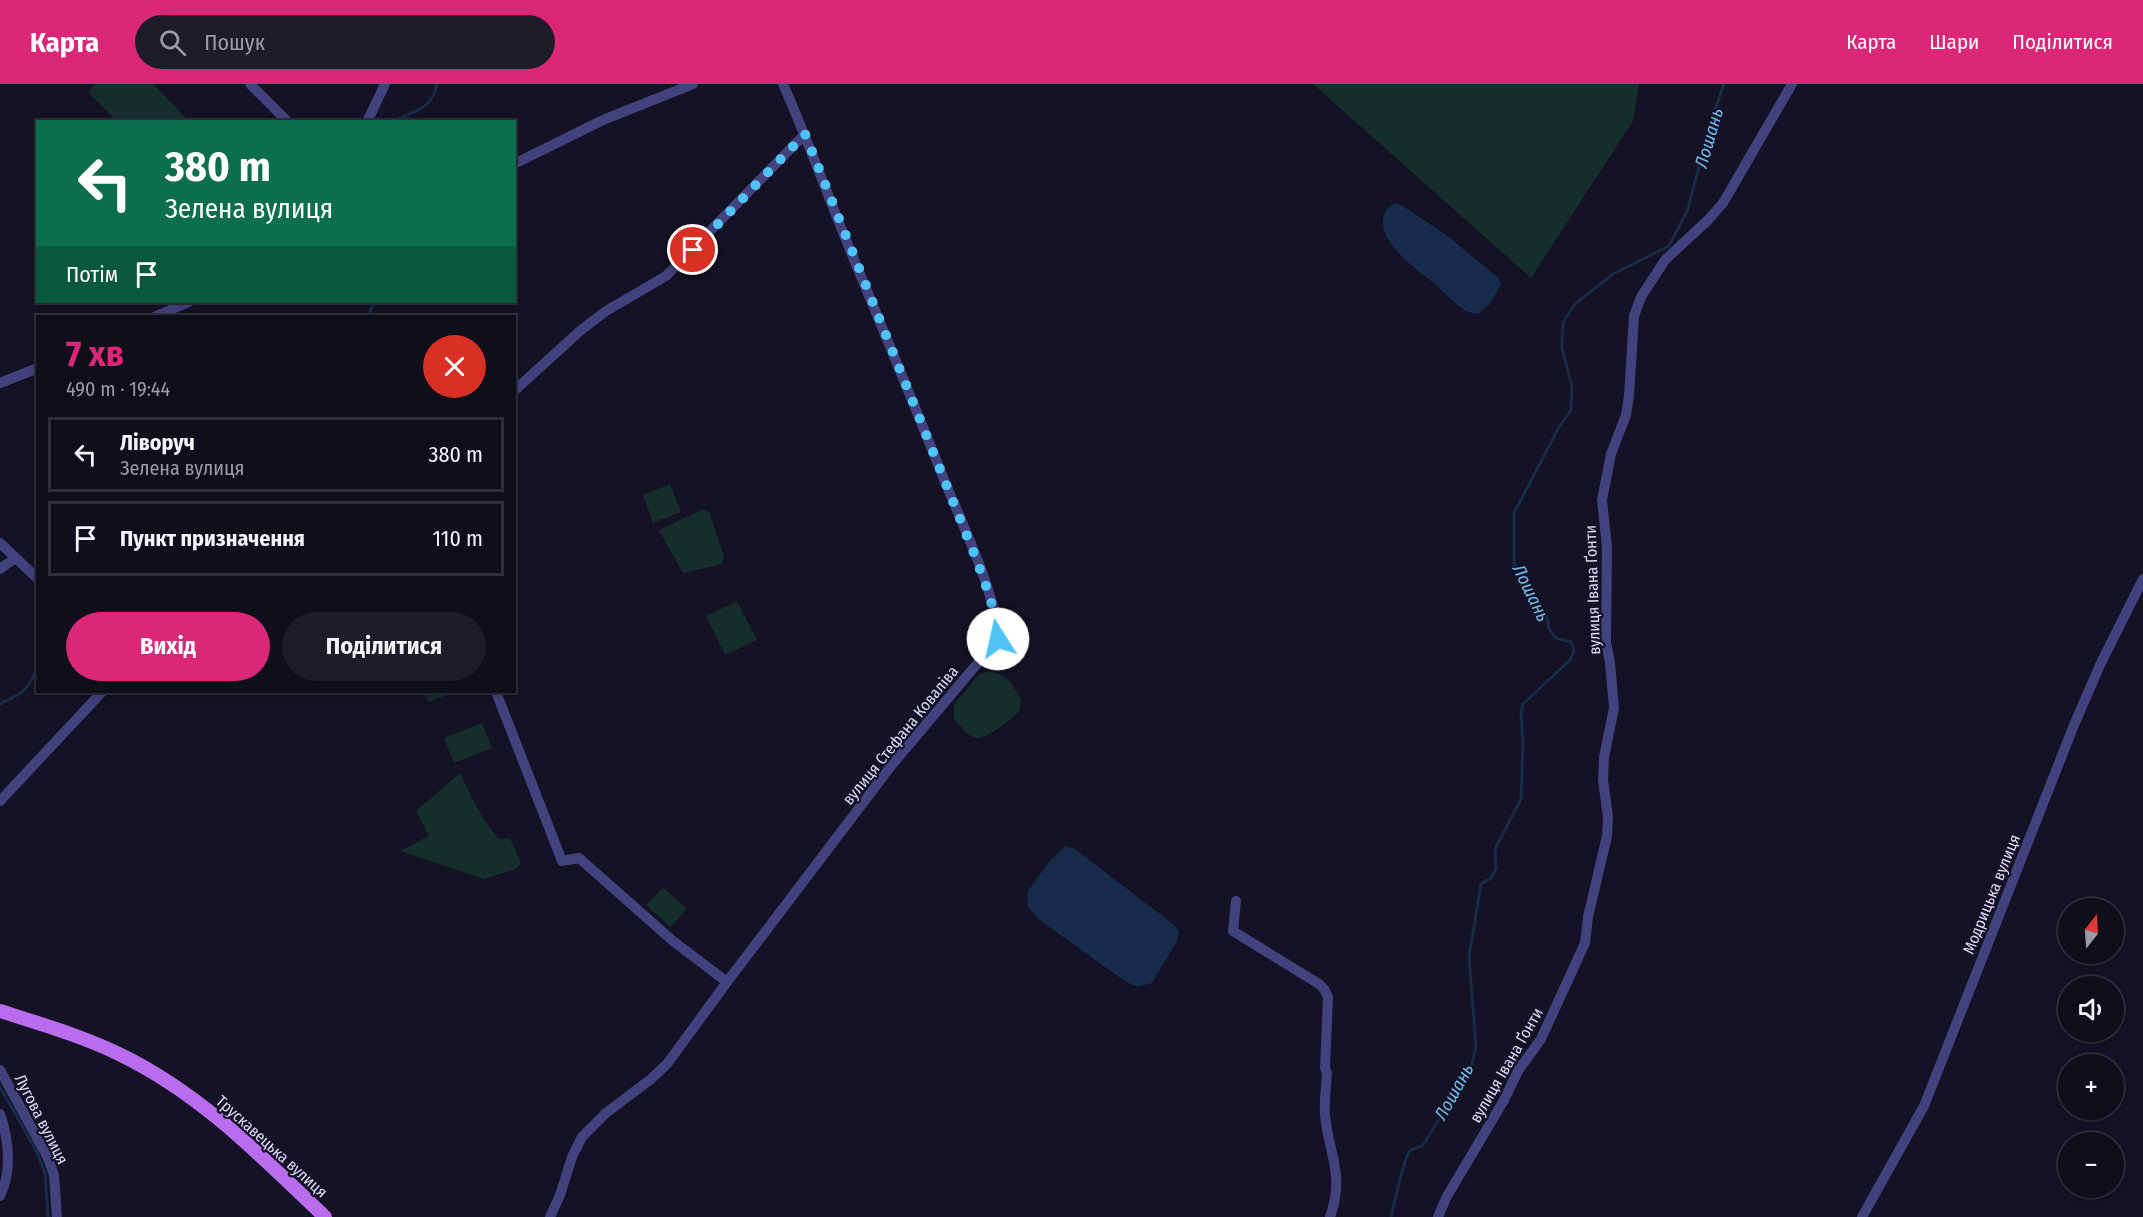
<!DOCTYPE html>
<html lang="uk">
<head>
<meta charset="utf-8">
<style>
	:root { --surface:#0f0e1b; --page:#1d1c28; --text:#f1f3f6; --muted:#9b9ca3; --line:#2f2e3a; --accent:#db2777 }
	body { margin:0; font-family:"Fira Sans Condensed",sans-serif; background:var(--page); color:var(--text); height:100vh; display:flex; flex-direction:column; font-size:22px; white-space:nowrap }
	* { box-sizing:border-box; margin:0 }
	p { font-size:20px; color:var(--muted) }
	.icon { flex:none; width:33px; height:33px; fill:none; stroke:currentColor; stroke-width:2; stroke-linecap:round; stroke-linejoin:round }
	.map { position:relative; flex:1; overflow:hidden }
	.drawer { position:absolute; left:36px; top:231px; width:480px; height:378px; display:flex; flex-direction:column; background:var(--surface); border-radius:0px; box-shadow:0 3px 9px #0003,0 0 0 2px var(--line) }
	.drawer>* { flex:none }
	.hud { position:absolute; left:36px; top:36px; width:480px; height:183px; border-radius:0px; box-shadow:0 3px 9px #0003,0 0 0 2px var(--line); background:#0b6e4f; color:#fff; overflow:hidden }
	.needle { width:39px; rotate:17deg }
	.buttons { position:absolute; left:2058px; top:814px; display:grid; gap:12px }
	.buttons a { display:grid; place-items:center; width:66px; height:66px; border-radius:50%; background:var(--surface); box-shadow:0 3px 9px #0003,0 0 0 2px var(--line); font-size:30px }
	.pin { position:absolute; display:grid; place-items:center; width:51px; height:51px; color:#fff; margin:-26px; border:3px solid #fff; border-radius:50%; box-shadow:0 2px 6px #0007 }
	.me { position:absolute; width:66px; margin:-33px; rotate:350deg; stroke-linejoin:round; filter:drop-shadow(0 0 4px #0008) }
	.turn { display:flex; align-items:center; gap:21px; height:126px; padding:0 30px; font-size:27px }
	.turn .icon { width:78px; height:78px; stroke-width:2.5 }
	.turn b { display:block; font-size:42px; line-height:51px }
	.then { display:flex; align-items:center; height:57px; padding:0 30px; background:#0003; gap:12px; font-size:22px }
	.round { display:grid; place-items:center; flex:none; width:63px; height:63px; border-radius:32px; background:var(--page) }
	.headline { display:flex; align-items:center; justify-content:space-between; height:102px; padding:0 30px }
	h1 { font-size:36px; font-weight:700; line-height:45px; color:var(--accent) }
	.action { display:flex; gap:12px; margin-top:auto; padding:12px 30px }
	.action a { flex:1; height:69px; border-radius:36px; background:var(--accent); color:#fff; font-size:24px; font-weight:700; line-height:69px; text-align:center }
	.action a+a { background:var(--page); color:var(--text) }
	ul { padding:0; list-style:none }
	li { display:flex; align-items:center; gap:18px; height:75px; margin:0 12px 9px; padding:0 18px; border:3px solid var(--line); border-radius:0px }
	li div { flex:1 }
	li b { display:block; font-size:22px }
	li em { font-style:normal }
	header { display:flex; align-items:center; gap:36px; box-sizing:border-box; height:84px; padding:0 30px; background:var(--accent); color:#fff }
	header strong { font-size:28px }
	nav { display:flex; gap:33px; margin-inline-start:auto; font-size:21px }
	.search { width:420px; height:54px; background:var(--page); display:flex; align-items:center; gap:15px; box-sizing:border-box; padding:0 21px; border-radius:33px; color:var(--muted); font-size:22px }
	.map>svg:first-child { display:block }
</style>
</head>
<body>
<header>
<strong>Карта</strong>
<div class="search"><svg class="icon" aria-label="search" viewBox="0 0 24 24"><circle cx="10" cy="10" r="6"/><path d="M15 15l6 6"/></svg>Пошук</div>
<nav><a>Карта</a><a>Шари</a><a>Поділитися</a></nav>
</header>
<div class="map">
<svg width="2143" height="1133" viewBox="0 0 2143 1133">
	<rect width="100%" height="100%" fill="#141224"/>
	<path fill="#162e2c" d="M96 0H153L189 37H117L88 8Z
		M1313 0H1639L1633 37 1531 194Z
		M670 400 681 428 653 439 643 411Z
		M703 425 709 428 724 472 722 480 683 489 659 446Z
		M737 517 757 556 725 571 706 532Z
		M990 587C1009 592 1011 599 1021 615 1021 620 1021 625 1017 629 1012 636 984 656 976 654 967 652 960 641 954 635V621L979 590Z
		M424 608H456L428 618Z
		M482 639 492 664 454 679 444 654Z
		M460 689C471 713 482 736 499 755L510 754 521 779 516 785 484 795 400 767 429 752 416 727Z
		M663 803 687 825 670 843 646 821Z"/>
	<path fill="#162c4a" d="M1396 119 1403 122 1445 150 1499 194 1501 201 1490 220 1479 230C1461 230 1447 210 1434 199 1417 186 1376 157 1384 132 1386 125 1389 122 1396 119Z
		M1065 762 1075 765 1173 840 1179 847 1178 855 1152 899 1138 903 1126 898 1038 835 1027 821 1028 807 1051 775Z"/>
	<g fill="none" stroke-linecap="round" stroke-linejoin="round">
		<path stroke="#162c4a" stroke-width="3" d="M392 38C413 26 431 28 437 0
			M370 232 371 225 376 218
			M0 620C23 609 28 607 38 582
			M0 1003 37 1068 45 1089 48 1133
			M1391 1133C1394 1121 1404 1072 1410 1067 1413 1064 1420 1063 1423 1061L1471 985 1476 962 1469 873 1481 800 1491 794 1496 785 1495 765 1521 715 1523 659 1521 631 1523 620 1571 575 1574 566 1571 558 1556 554 1549 545 1547 534 1514 479V429L1558 345 1571 326 1572 302 1562 264 1563 238 1575 220 1613 190 1669 162 1688 125 1709 43 1724 0"/>
		<path stroke="#42427e" stroke-width="10" d="M250 0 288 38
			M367 38 385 0
			M514 80 603 36 693 0
			M156 232 189 218
			M0 299 38 284
			M514 307 581 246 606 227 666 192 805 50
			M0 459 38 495
			M0 485 15 474
			M496 608 562 777 579 774 673 857 727 898
			M0 717 102 608
			M1236 817 1233 847 1319 900 1324 905 1328 913 1325 984 1327 989C1326 1003 1324 1018 1325 1031 1329 1071 1345 1091 1330 1133
			M0 986 48 1074 54 1091 57 1133
			M0 1030C9 1055 12 1088 0 1112
			M550 1133 560 1111 572 1073 582 1053 606 1029 651 995 667 980 727 898 891 682 998 555C995 503 960 437 941 388 914 320 886 253 858 185 832 124 810 61 783 0
			M1438 1133 1446 1114 1504 1016 1518 987 1541 955 1585 859 1588 833 1607 752 1608 733 1603 696 1604 673 1614 624 1610 579 1606 558 1607 463 1602 416 1611 370 1626 331 1629 312 1634 232 1641 213 1665 176 1708 136 1723 119 1792 0
			M1862 1133 1924 1022 2074 641 2100 581 2143 495"/>
		<path stroke="#b96dee" stroke-width="14" d="M0 927C40 940 83 952 121 971 201 1010 261 1072 325 1133"/>
	</g>
	<g fill="none" stroke-linecap="round" stroke-linejoin="round">
		<path stroke="#4fc3f7" stroke-width="10" stroke-dasharray="0 18" d="M693 166 805 50 975 472C985 499 996 526 998 555"/>
	</g>
	<g text-anchor="middle" stroke-width="4.5" stroke-linejoin="round" paint-order="stroke">
		<g font-size="16" fill="#dcdafb" stroke="#141224">
			<text transform="translate(1592 506) rotate(-92)" y="6">вулиця Івана Ґонти</text>
			<text transform="translate(900 651) rotate(-51)" y="6">вулиця Стефана Коваліва</text>
			<text transform="translate(1991 810) rotate(-68)" y="6">Модрицька вулиця</text>
			<text transform="translate(1506 981) rotate(-60)" y="6">вулиця Івана Ґонти</text>
			<text transform="translate(42 1035) rotate(63)" y="6">Лугова вулиця</text>
			<text transform="translate(272 1062) rotate(42)" y="6">Трускавецька вулиця</text>
		</g>
		<g font-size="18" font-style="italic" fill="#73baef" stroke="#141224">
			<text transform="translate(1709 54) rotate(-74)" y="6">Лошань</text>
			<text transform="translate(1531 509) rotate(64)" y="6">Лошань</text>
			<text transform="translate(1454 1008) rotate(-61)" y="6">Лошань</text>
		</g>
	</g>
</svg>
<div class="buttons">
<a><svg class="needle" viewBox="-14 -14 28 28"><path d="M0-13l5 13h-10z" fill="#e53935"/><path d="M0 13l5-13h-10z" fill="#9b9ca3"/></svg></a>
<a><svg class="icon" aria-label="sound" viewBox="0 0 24 24"><path d="M4 9h4l5-4v14l-5-4H4zM17 9q2 3 0 6"/></svg></a>
<a>+</a>
<a>−</a>
</div>
<div class="pin" style="left:693px;top:166px;background:#d93025"><svg class="icon" aria-label="arrive" viewBox="0 0 24 24"><path d="M6 21V4h12l-3 4 3 4H6"/></svg></div>
<svg class="me" style="left:998px;top:555px" viewBox="-20 -20 40 40"><circle r="19" fill="#fff"/><path d="M0-13L10 11 0 6-10 11z" fill="#4fc3f7"/></svg>
<div class="hud">
<div class="turn"><svg class="icon" aria-label="left" viewBox="0 0 24 24"><path d="M17 20v-9H6M10 6l-5 5 5 5"/></svg><div><b>380 m</b>Зелена вулиця</div></div>
<div class="then">Потім<svg class="icon" aria-label="arrive" viewBox="0 0 24 24"><path d="M6 21V4h12l-3 4 3 4H6"/></svg></div>
</div>
<section class="drawer">
<div class="headline"><div><h1>7 хв</h1><p>490 m · 19:44</p></div><a class="round" style="background:#d93025;color:#fff"><svg class="icon" aria-label="close" viewBox="0 0 24 24"><path d="M6 6l12 12M18 6L6 18"/></svg></a></div>
<ul>
<li><svg class="icon" aria-label="left" viewBox="0 0 24 24"><path d="M17 20v-9H6M10 6l-5 5 5 5"/></svg><div><b>Ліворуч</b><p>Зелена вулиця</p></div><em>380 m</em></li>
<li><svg class="icon" aria-label="arrive" viewBox="0 0 24 24"><path d="M6 21V4h12l-3 4 3 4H6"/></svg><div><b>Пункт призначення</b></div><em>110 m</em></li>
</ul>
<div class="action"><a>Вихід</a><a>Поділитися</a></div>
</section>
</div>
</body>
</html>
